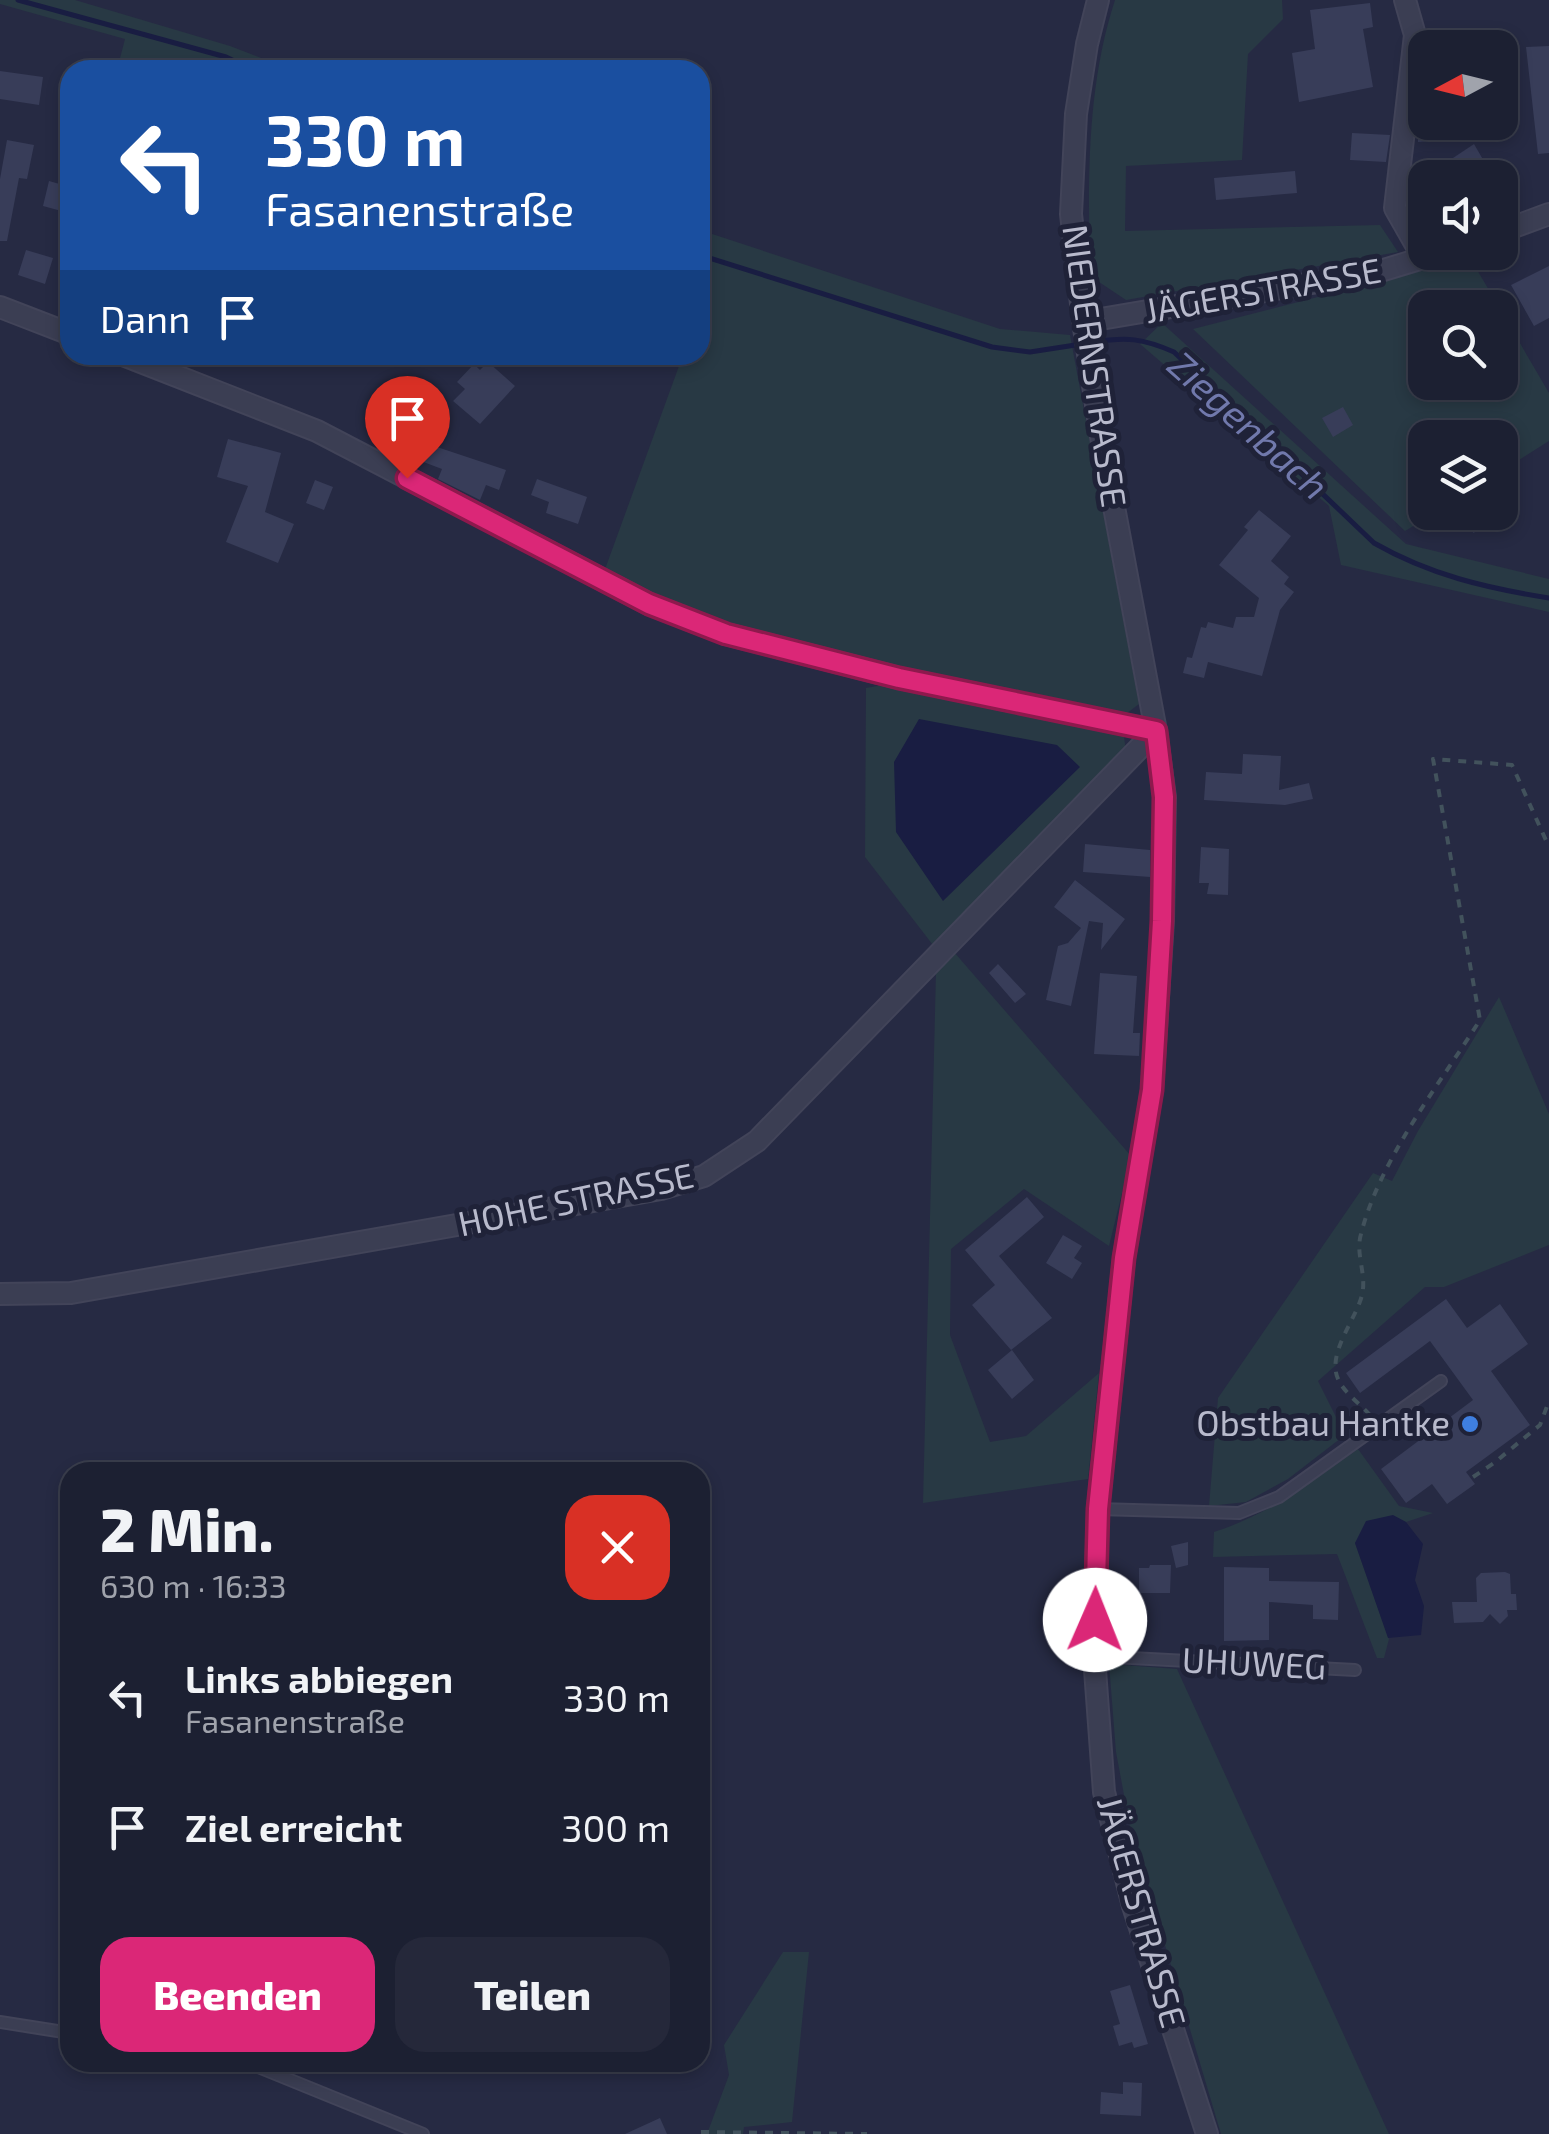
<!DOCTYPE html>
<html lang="de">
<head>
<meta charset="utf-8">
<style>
	:root { --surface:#1c2032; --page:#25283a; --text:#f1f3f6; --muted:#a0a3ac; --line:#3a3e4d; --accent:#db2777 }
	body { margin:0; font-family:"Exo 2",sans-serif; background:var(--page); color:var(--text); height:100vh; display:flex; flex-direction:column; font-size:38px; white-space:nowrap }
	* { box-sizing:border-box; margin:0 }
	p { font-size:32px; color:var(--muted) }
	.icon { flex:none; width:55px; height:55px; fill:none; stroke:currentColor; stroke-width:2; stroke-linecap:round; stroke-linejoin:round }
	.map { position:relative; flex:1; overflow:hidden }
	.sheet { position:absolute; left:60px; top:1462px; width:650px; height:610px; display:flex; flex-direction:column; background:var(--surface); border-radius:30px; box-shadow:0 5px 15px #0003,0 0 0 2px var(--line) }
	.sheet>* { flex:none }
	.hud { position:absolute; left:60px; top:60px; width:650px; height:305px; border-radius:30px; box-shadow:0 5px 15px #0003,0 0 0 2px var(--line); background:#1a4fa0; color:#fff; overflow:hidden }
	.needle { width:65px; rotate:263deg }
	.buttons { position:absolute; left:1408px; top:30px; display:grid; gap:20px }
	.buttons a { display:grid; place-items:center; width:110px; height:110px; border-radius:20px; background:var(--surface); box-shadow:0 5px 15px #0003,0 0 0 2px var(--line); font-size:50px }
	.pin { position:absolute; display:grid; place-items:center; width:85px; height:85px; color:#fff; margin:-102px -42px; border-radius:50% 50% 50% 0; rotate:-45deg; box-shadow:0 0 10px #0007 }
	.pin .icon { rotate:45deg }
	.me { position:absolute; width:110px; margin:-55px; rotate:1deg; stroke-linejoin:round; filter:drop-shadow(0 0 8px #0008) }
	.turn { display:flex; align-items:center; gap:35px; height:210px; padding:0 40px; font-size:45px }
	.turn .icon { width:130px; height:130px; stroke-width:2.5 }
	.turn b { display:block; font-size:70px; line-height:85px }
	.then { display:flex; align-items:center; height:95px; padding:0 40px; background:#0003; gap:20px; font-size:38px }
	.round { display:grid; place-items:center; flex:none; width:105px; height:105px; border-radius:30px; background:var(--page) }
	.head { display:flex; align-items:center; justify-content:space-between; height:170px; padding:0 40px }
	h1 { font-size:60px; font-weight:800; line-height:75px }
	.button { display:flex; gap:20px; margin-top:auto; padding:20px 40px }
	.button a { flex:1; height:115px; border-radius:30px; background:var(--accent); color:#fff; font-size:40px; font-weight:800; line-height:115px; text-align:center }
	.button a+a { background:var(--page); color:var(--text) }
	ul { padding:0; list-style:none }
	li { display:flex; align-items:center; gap:30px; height:130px; padding:0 40px }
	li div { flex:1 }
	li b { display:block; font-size:38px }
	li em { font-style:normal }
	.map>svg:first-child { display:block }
</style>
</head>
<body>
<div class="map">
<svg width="1549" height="2134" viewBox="0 0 1549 2134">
	<rect width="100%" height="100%" fill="#262a43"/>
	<path fill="#283944" d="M0 0H75L230 46 293 70H143L119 62 125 39 0 4Z
		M1115 0H1282L1283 19 1248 54 1242 160 1126 166 1125 231 1380 225 1398 252 1126 300 1090 276C1088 183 1086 89 1115 0Z
		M700 230 1000 329 1070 335 1139 704 1122 717 728 627 604 572 683 355H700V309L712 276 700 272Z
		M1470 258 1499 307 1425 308V382H1500V309L1549 393V441L1500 472V438H1425V512L1435 513 1405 531 1193 329Z
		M1162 323 1406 544 1549 579V612L1341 565 1329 506 1140 344Z
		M883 685 1124 736 1126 753 936 949 865 857 866 688Z
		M954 952 1131 1156 1109 1246 1024 1189 951 1249 950 1335 990 1442 1026 1436 1099 1373 1088 1479 923 1503 936 972Z
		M1499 997 1549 1114V1245L1444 1287H1425L1318 1381 1345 1435 1288 1479 1246 1502 1209 1506 1218 1398 1373 1173 1392 1181 1418 1131Z
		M1358 1449 1399 1506 1433 1513 1406 1522 1393 1516 1355 1543 1389 1639 1384 1658H1377L1337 1554 1213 1557 1214 1532C1268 1515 1312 1481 1358 1449Z
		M1109 1664 1177 1669 1389 2134H1221L1130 1827 1116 1752Z
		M783 1952H809L792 2122 744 2127 743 2134H707L729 2075 724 2045Z"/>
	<path fill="#191d42" d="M919 719 1057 745 1080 767 943 901 896 832 894 762Z
		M1393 1515 1406 1522 1423 1544 1415 1580 1424 1606 1421 1635 1388 1638 1355 1543 1366 1521Z"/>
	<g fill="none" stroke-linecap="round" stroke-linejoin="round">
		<path stroke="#191d42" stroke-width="5" d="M18 0 226 57 253 70
			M700 255 992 347 1030 352 1082 344
			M1093 342C1127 337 1142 338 1174 352L1374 543C1430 575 1486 588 1549 598"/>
	</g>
	<path fill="#383d59" d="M1370 3 1373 27 1363 29 1373 87 1299 102 1292 53 1315 49 1310 10Z
		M1549 46V153L1538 154 1526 47Z
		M0 71 43 77 39 105 0 99Z
		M1442 122 1443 140 1418 142 1419 123Z
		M1352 133 1390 135 1386 162 1350 160Z
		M7 140 34 145 27 179 19 178 7 241H0V179Z
		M1474 144 1485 163 1495 178H1453L1444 164Z
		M1295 171 1297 193 1216 200 1214 178Z
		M49 181 70 187 65 212 43 206Z
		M26 250 53 258 45 284 18 275Z
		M1549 266V318L1534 326 1511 285Z
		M488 362 515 386 480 424 453 401 465 389 457 382 474 364 480 370Z
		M1343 407 1353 425 1333 437 1322 418Z
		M395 433 506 470 499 490 486 485 480 500 438 479 442 469 389 449Z
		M228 439 281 453 265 512 294 524 278 563 226 542 248 486 217 477Z
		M537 479 587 497 578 524 546 513 549 502 531 495Z
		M315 480 333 487 324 510 306 503Z
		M1259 510 1291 536 1271 561 1289 577 1284 584 1294 592 1280 610 1262 676 1208 662 1204 678 1183 673 1187 657 1192 658 1201 627 1206 628 1208 622 1233 628 1236 617H1254L1259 598 1219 565 1248 530 1244 527Z
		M1444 512H1488L1474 533Z
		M1243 754 1281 756 1279 790 1309 783 1313 799 1285 805 1204 800 1206 772 1242 774Z
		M1085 844 1150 850V877L1083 872Z
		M1201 847 1229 849 1228 895 1207 894 1209 883H1199Z
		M1075 880 1125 919 1101 950 1103 923 1089 921 1071 1006 1046 1000 1058 946 1068 943 1081 928 1054 907Z
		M998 964 1026 994 1015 1003 989 973Z
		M1100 973 1137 976 1133 1033H1140L1139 1056 1094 1054Z
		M1027 1197 1044 1217 999 1256 1052 1318 1011 1350 972 1305 995 1285 965 1250Z
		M1063 1235 1082 1246 1074 1258 1082 1263 1072 1279 1046 1263Z
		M1446 1299 1467 1328 1500 1304 1528 1344 1491 1371 1530 1425 1466 1472 1475 1484 1447 1504 1432 1484 1406 1503 1381 1469 1473 1400 1430 1341 1360 1393 1346 1373Z
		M1012 1350 1034 1380 1012 1399 988 1370Z
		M1188 1542V1565L1176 1568 1171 1546Z
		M1150 1565H1171L1170 1593H1139V1568H1149Z
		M1224 1567 1269 1568V1581L1339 1582 1338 1620 1313 1619V1605L1269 1602V1640L1224 1641Z
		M1505 1572 1510 1574 1511 1594H1516L1517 1610H1507L1508 1616 1500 1624 1490 1614 1483 1622 1454 1623 1452 1602H1477L1476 1578 1481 1573Z
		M1130 1985 1148 2044 1134 2048 1132 2042 1119 2046 1113 2026 1120 2024 1110 1991Z
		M1123 2082 1142 2083 1141 2116 1100 2114 1101 2092 1123 2094Z
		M660 2118 667 2134H625Z"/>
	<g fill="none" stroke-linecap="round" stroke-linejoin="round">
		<defs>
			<path id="lane" d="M1098 1509 1239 1513 1279 1497 1441 1381
				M1094 1656 1355 1670
				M0 2022 70 2033
				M246 2062 423 2134"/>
			<path id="street" d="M1098 0 1087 44 1076 114 1071 214 1083 322 1102 443 1156 731 1165 797 1163 921 1152 1090 1124 1258 1098 1509 1094 1656 1104 1792 1133 1906 1207 2134
				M1405 0 1415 35 1395 208 1424 259
				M1500 232 1549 214
				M0 307 70 334
				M1083 322 1377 272 1443 252
				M123 355 317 431 649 604 726 634 899 678 1156 731
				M0 1294 71 1293 661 1189 704 1176 757 1141 1156 731"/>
		</defs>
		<use href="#lane" stroke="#424459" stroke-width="14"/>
		<use href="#street" stroke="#424459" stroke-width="24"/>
		<path stroke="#42525c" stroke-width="4" stroke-dasharray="8 8" stroke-linecap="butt" d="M1370 1415C1361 1405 1345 1393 1339 1381 1325 1355 1356 1320 1362 1295 1367 1274 1355 1254 1361 1234 1380 1159 1439 1085 1480 1020L1433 759 1512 765 1549 847
			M1473 1477 1494 1463 1540 1425 1549 1401
			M701 2132 867 2134"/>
		<use href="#lane" stroke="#3b3e53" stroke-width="10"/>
		<use href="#street" stroke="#3b3e53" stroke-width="20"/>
	</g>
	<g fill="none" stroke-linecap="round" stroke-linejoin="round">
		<defs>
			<path id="route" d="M407 478 649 604 726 634 899 678 1156 731 1164 797 1162 921 1152 1090 1124 1258 1098 1509 1095 1620"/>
		</defs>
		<use href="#route" stroke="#8e194d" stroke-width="25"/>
		<use href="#route" stroke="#db2777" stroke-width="18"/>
	</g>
	<circle fill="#3f7fe0" stroke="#1f2238" stroke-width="4" cx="1470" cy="1424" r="10"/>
	<g text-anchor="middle" stroke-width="10" stroke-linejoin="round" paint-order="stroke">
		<g font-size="35" fill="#b8bacc" stroke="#1f2238">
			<text transform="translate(1263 291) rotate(-10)" y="12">JÄGERSTRASSE</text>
			<text transform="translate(1094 366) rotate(82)" y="12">NIEDERNSTRASSE</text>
			<text transform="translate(576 1200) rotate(-12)" y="12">HOHE STRASSE</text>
			<text transform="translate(1254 1664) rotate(3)" y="12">UHUWEG</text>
			<text transform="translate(1141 1912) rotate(74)" y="12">JÄGERSTRASSE</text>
		</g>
		<g font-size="35" fill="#b8bacc" stroke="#1f2238" text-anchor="end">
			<text x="1450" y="1436">Obstbau Hantke</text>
		</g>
		<g font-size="38" font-style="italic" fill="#7179ac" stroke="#1f2238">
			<text transform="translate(1248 426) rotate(42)" y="13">Ziegenbach</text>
		</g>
	</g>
</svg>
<div class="buttons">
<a><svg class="needle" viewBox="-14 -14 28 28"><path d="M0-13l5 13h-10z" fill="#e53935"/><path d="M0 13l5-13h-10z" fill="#a0a3ac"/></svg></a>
<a><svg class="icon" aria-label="sound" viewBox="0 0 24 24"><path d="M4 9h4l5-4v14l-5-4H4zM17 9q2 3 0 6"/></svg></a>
<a><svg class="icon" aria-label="search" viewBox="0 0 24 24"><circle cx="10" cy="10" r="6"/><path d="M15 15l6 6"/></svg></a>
<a><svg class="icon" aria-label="layers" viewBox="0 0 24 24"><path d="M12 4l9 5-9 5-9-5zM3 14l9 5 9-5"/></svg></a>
</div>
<div class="pin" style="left:407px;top:478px;background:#d93025"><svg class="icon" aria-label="arrive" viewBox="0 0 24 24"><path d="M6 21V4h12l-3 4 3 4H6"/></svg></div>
<svg class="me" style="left:1095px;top:1620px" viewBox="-20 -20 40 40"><circle r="19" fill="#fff"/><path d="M0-13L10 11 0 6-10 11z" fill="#db2777"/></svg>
<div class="hud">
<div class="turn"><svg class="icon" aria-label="left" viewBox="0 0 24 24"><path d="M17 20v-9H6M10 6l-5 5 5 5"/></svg><div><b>330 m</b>Fasanenstraße</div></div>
<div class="then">Dann<svg class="icon" aria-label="arrive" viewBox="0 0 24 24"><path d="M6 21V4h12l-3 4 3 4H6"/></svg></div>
</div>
<section class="sheet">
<div class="head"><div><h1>2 Min.</h1><p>630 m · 16:33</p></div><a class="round" style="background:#d93025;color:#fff"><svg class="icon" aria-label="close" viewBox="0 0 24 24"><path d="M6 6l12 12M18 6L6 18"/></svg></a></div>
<ul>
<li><svg class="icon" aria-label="left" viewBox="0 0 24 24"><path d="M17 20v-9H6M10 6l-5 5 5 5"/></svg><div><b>Links abbiegen</b><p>Fasanenstraße</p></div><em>330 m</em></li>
<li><svg class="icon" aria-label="arrive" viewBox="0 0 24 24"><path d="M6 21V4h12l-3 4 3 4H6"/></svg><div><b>Ziel erreicht</b></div><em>300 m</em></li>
</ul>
<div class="button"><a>Beenden</a><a>Teilen</a></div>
</section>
</div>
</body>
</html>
